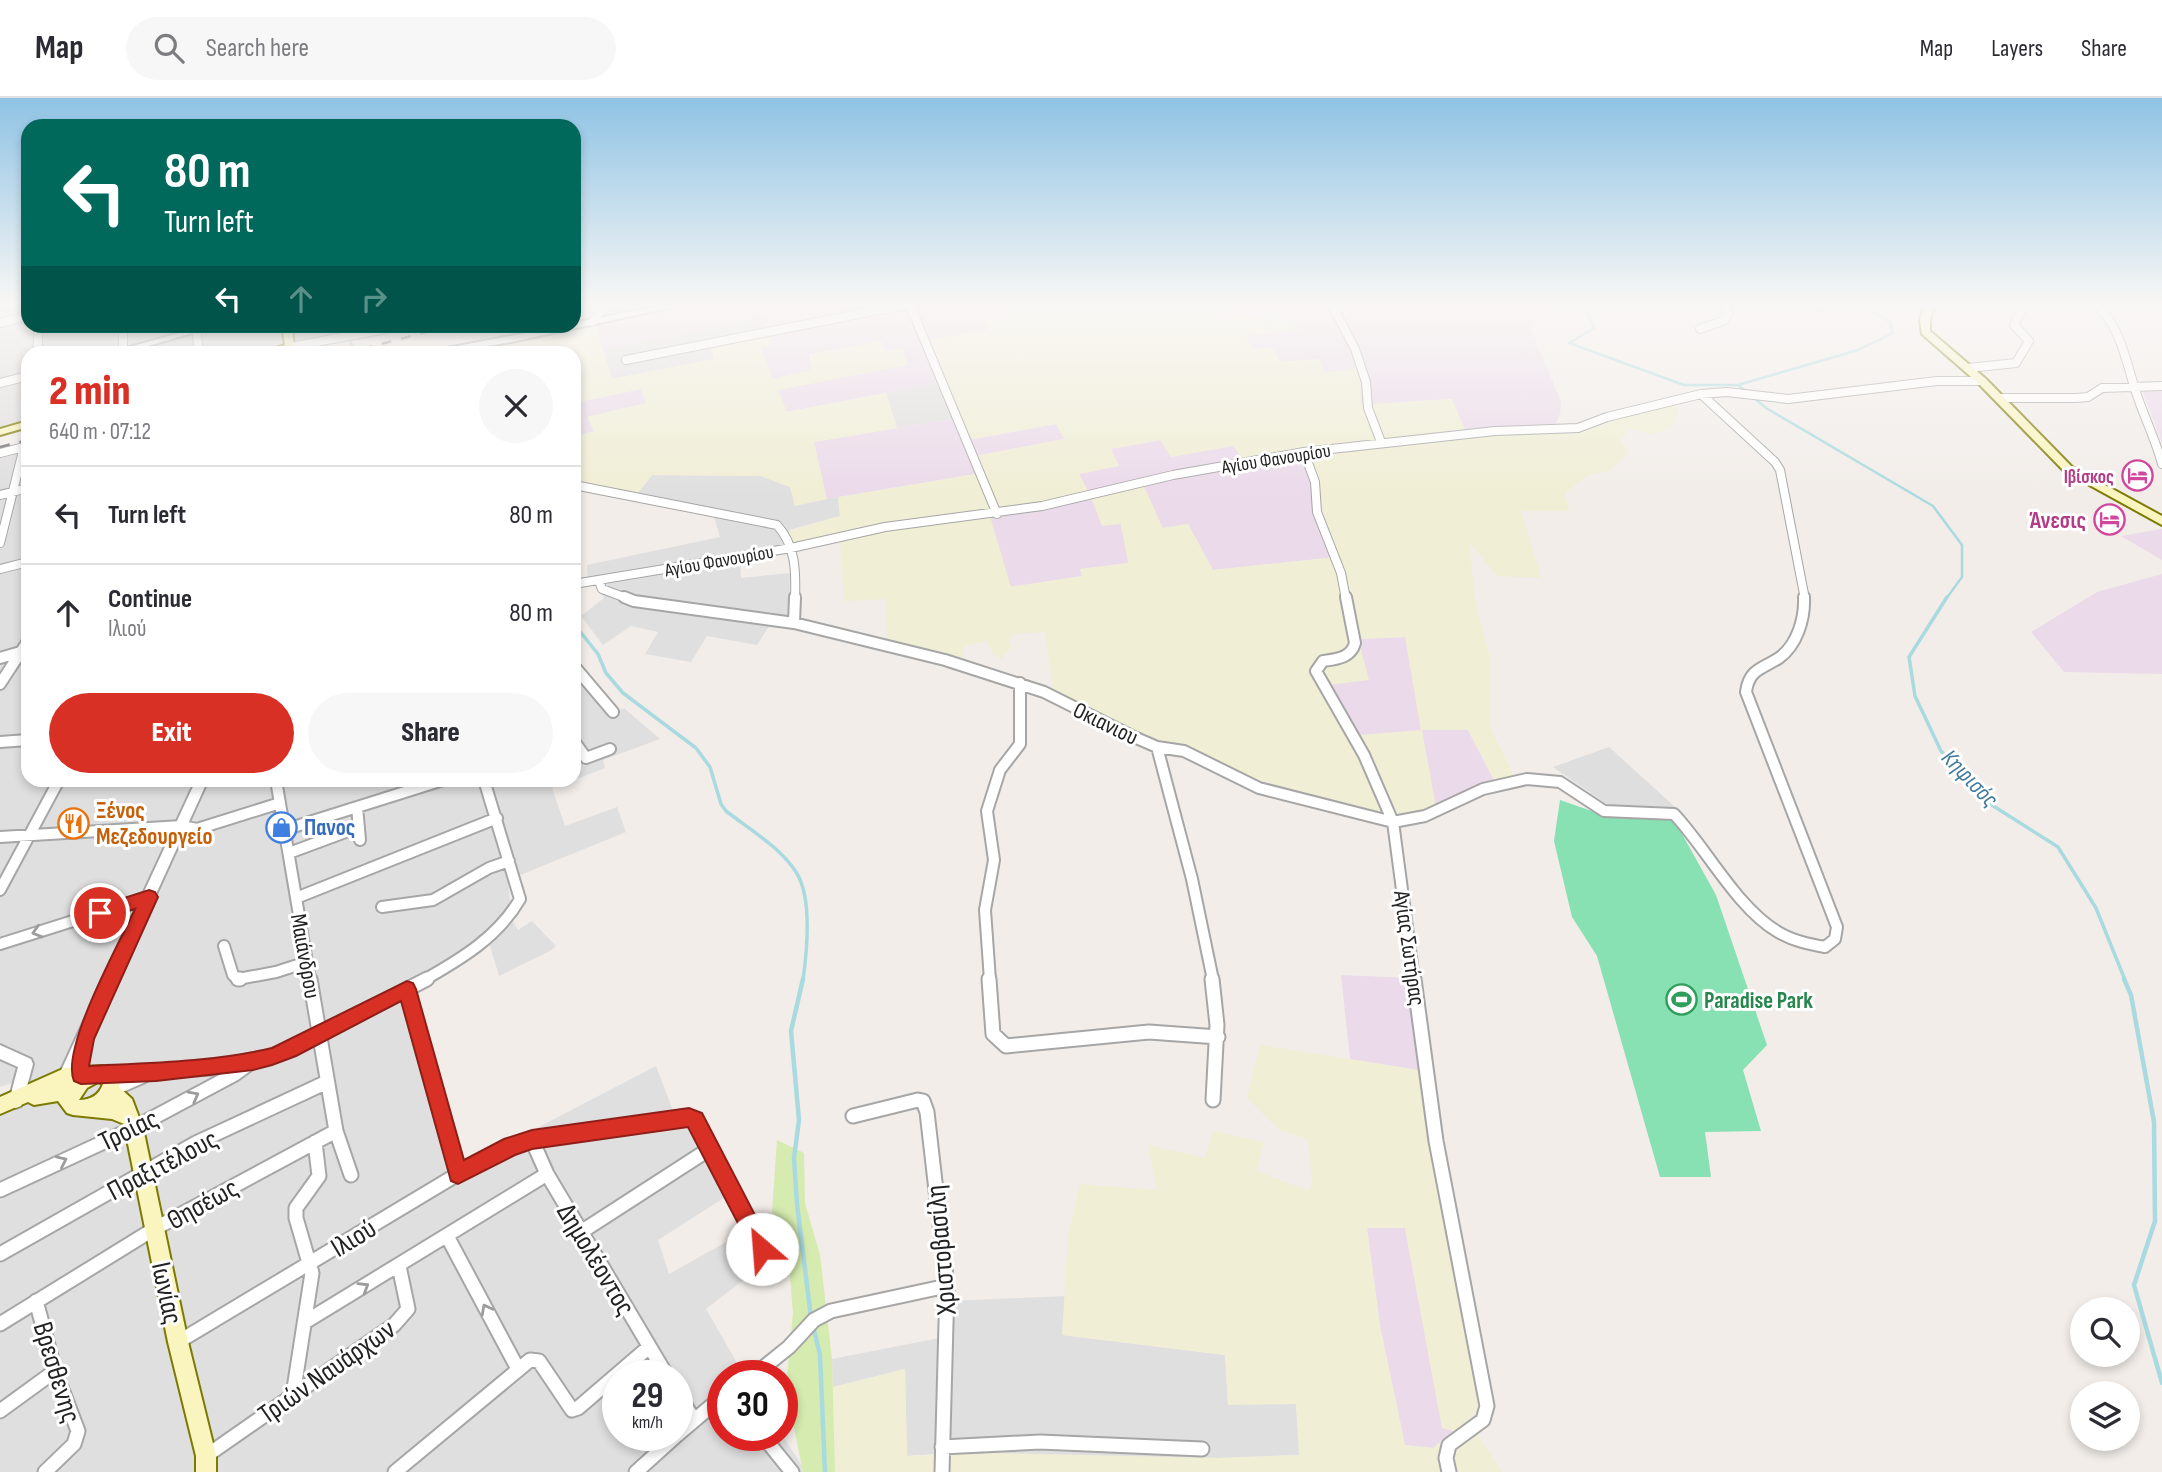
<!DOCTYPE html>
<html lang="en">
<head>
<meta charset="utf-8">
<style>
	:root { --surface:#fff; --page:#f7f7f7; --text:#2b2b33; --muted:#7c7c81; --line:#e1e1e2; --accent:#d93025 }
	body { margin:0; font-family:"Sofia Sans Condensed",sans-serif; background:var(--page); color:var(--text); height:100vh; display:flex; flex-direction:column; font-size:26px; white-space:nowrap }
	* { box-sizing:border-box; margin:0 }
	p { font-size:23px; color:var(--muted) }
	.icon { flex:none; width:38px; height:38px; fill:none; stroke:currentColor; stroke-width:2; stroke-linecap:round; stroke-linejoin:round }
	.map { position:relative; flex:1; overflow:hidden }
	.sheet { position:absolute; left:21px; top:248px; width:560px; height:441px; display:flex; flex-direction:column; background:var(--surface); border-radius:21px; box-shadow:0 4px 10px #0003 }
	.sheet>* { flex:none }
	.hud { position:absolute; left:21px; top:21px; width:560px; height:214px; border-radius:21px; box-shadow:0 4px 10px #0003; background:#00695c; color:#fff; overflow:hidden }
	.controls { position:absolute; left:2070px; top:1199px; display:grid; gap:14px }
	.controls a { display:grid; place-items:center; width:70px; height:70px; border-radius:50%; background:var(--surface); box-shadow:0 4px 10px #0003; font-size:35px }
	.speed { position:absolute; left:602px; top:1262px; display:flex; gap:14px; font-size:35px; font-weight:700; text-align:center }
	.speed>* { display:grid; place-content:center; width:91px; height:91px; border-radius:50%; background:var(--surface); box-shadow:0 4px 10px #0003; line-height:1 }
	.speed small { font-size:18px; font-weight:400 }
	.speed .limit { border:10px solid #d22; background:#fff; color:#111 }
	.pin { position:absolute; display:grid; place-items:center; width:60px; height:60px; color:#fff; margin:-30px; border:4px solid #fff; border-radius:50%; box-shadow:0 2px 7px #0007 }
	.me { position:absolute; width:77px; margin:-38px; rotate:333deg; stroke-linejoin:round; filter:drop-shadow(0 0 5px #0008) }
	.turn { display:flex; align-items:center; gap:24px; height:147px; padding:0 28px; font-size:32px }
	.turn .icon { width:91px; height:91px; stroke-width:2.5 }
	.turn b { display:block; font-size:49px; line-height:60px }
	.lanes { display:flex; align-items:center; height:66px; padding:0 28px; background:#0003; justify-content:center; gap:35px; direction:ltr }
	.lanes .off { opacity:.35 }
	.round { display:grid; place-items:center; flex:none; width:74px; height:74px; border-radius:37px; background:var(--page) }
	.summary { display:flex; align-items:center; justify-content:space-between; height:119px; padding:0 28px }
	h1 { font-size:42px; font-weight:800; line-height:52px; color:var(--accent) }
	.action { display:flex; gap:14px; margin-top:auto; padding:14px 28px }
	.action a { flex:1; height:80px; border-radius:42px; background:var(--accent); color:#fff; font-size:28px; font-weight:800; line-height:80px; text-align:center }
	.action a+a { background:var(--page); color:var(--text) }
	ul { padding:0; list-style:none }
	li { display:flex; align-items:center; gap:21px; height:98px; padding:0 28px; border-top:2px solid var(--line) }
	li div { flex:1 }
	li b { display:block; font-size:26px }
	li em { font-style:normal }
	header { display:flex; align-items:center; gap:42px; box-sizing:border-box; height:98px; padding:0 35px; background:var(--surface); border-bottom:2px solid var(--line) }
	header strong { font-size:33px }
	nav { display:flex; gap:38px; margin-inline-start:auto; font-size:24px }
	.search { width:490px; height:63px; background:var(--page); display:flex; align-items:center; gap:18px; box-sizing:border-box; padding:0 24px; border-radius:38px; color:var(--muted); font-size:26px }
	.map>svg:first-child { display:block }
</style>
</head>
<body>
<header>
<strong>Map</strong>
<div class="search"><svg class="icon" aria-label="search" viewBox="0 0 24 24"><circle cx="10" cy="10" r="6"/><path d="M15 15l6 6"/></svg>Search here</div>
<nav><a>Map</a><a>Layers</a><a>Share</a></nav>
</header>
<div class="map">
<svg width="2162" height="1374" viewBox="0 0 2162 1374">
	<rect width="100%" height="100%" fill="#f2ede9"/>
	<path fill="#e0dfdf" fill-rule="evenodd" d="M0 205H28V228H332L334 236 258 255 28 256V325L0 333Z
		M762 219 767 233 709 245 714 261 612 281 603 252Z
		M943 284 958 320 897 330 886 295Z
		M28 351V551L0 558V357Z
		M652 377 761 378 790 389 795 407 838 399 840 418 789 432 794 447 740 457 741 480 790 475 789 530 770 527 757 547 707 538 691 564 645 556 658 534 631 528 603 547 581 518 604 500 597 487H588L587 467 720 439 712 411 637 396Z
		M28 556V682H572L552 690 565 728 617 709 626 734 508 782 510 803 505 812 518 832 532 823 556 848 550 853 499 878 487 838 457 859 410 881 460 1070 656 968 674 1015 702 1013 741 1089 658 1142 669 1176 737 1138 755 1173 706 1211 744 1277 723 1278V1337H782L801 1366 803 1374H0V1014L35 985H12L0 989V563ZM618 1278H677V1337H618Z
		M574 576 609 617 624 610 660 641 603 662 605 670 574 682Z
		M1065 1198 1063 1237 1225 1257 1228 1306H1296L1300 1357 1218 1360 948 1355 907 1358 905 1271 833 1289 832 1261 950 1238 951 1203Z"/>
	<path fill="#ebdaea" d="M703 205H999L1002 216 989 232 926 242 943 284 786 314 777 292 907 267 885 253 882 244 809 257 812 272 772 281 761 249 772 246 762 219 603 252 596 227Z
		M1226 205H1540L1545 222 1528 223 1561 304 1560 316 1551 334 1467 337 1451 301 1360 307 1325 274 1318 261 1280 264 1253 252 1246 238 1229 220Z
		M641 291 647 305 588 319 595 333 574 339V305Z
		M2162 291V345L2142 292Z
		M958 320 968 342 1056 326 1065 341 975 358 982 375 827 401 813 344Z
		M1160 342 1171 359 1233 347 1306 351 1337 459 1213 472 1188 426 1163 430 1121 426 1129 465 1081 471 1083 478 1010 489 988 414 1089 395 1079 376 1119 367 1110 351Z
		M2162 431V462L2121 438Z
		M2162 476V576L2064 574 2031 534 2097 494Z
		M1406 539 1421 632H1468L1494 682 1475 687 1436 709 1345 638 1319 587 1358 541Z
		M1341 877 1406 880 1418 972 1350 961Z
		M1367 1130H1405L1442 1329 1455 1333 1433 1350 1405 1347 1380 1228Z"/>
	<path fill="#f0eed4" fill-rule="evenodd" d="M999 205H1226L1229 220 1288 213 1299 232 1246 238 1253 251 1272 249 1280 264 1318 261 1325 274 1360 271 1361 307 1452 301 1467 337 1580 334 1601 328 1622 317 1673 305 1679 312 1671 330 1653 336 1629 331 1621 343 1629 355 1608 373 1588 377 1565 395 1569 413H1521L1541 480 1497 478 1469 444 1475 503 1490 560 1489 627 1514 678 1494 682 1468 632H1422L1436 709 1393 721 1243 677 1148 644 1054 597 1045 534 1013 536 1008 544 1011 549 1001 561 993 556 987 543 963 548 964 566 887 543 886 501 844 503 840 438 794 447 789 433 840 418 838 399 981 375 975 358 1064 341 1056 326 968 342 926 242 988 232 984 220 1002 216ZM1160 342 1171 359 1233 348 1243 361 1306 351 1320 414 1337 459 1213 472 1188 426 1163 430 1143 386 1091 400 1102 428 1121 426 1128 465 1080 471 1082 478 1011 489 989 415 1089 396 1079 376 1119 368 1111 351ZM1405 539 1421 632 1345 638 1320 588 1369 582 1358 541Z
		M596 227 612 281 714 261 709 244 767 233 772 246 761 250 772 281 811 272 809 256 881 243 885 253 902 250 908 267 778 292 787 314 886 295 897 330 814 344 827 401 795 408 790 389 761 378 652 377 637 396 574 385V363L582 360 574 339 594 333 587 319 646 305 641 291 574 305V256H444Z
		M1260 947 1418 972 1443 1116 1481 1305 1469 1324 1502 1374H835L833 1289 905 1271 907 1358 992 1355 1218 1360 1299 1357 1296 1306 1228 1307 1225 1257 1062 1237 1068 1138 1080 1086 1157 1092 1148 1047 1205 1060 1213 1033 1264 1044 1256 1073 1309 1093 1312 1084 1308 1041 1279 1032 1247 1000ZM1367 1130H1405L1442 1330 1454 1333 1433 1350 1405 1347 1380 1228Z"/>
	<path fill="#d5ebaf" d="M777 1042 804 1055 805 1105 820 1157 832 1261 835 1374H803L786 1290 793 1215 788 1154 772 1114Z"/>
	<path fill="#87e1b2" d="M1560 702 1606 718H1672L1716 797 1767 947 1743 972 1761 1033 1705 1034 1711 1079H1660L1597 858 1572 819 1554 743Z"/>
	<path fill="#dedede" d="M1609 649 1675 709 1608 707 1553 669Z"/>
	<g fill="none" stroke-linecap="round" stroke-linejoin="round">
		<path stroke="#a9dadf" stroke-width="2.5" d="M1587 205 1586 210 1594 230 1569 245 1684 287H1738
			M341 228 353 248
			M1747 294 1738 287 1858 252 1893 235 1890 224 1857 205
			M1753 299 1766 310 1933 408 1962 447V479L1946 501"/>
		<path stroke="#a9dadf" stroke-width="3.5" d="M1947 499 1909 559 1915 598 1941 653 1987 704 2058 749 2096 810 2125 882
			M574 526 598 556 606 575 623 595 696 650 710 669 721 706 726 713C749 731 780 749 796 774 813 800 807 853 803 882"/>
		<path stroke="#a9dadf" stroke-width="4.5" d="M803 881 791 933 799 1022 794 1060 797 1106 811 1220
			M2124 881 2131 897 2154 1024 2155 1123 2134 1187 2162 1285
			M813 1228 820 1257 825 1374"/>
		<defs>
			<path id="minor-far2" d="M909 205 997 416
				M1331 205 1355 251 1366 284 1368 310 1381 344
				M1805 205 1822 208 1825 205
				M2095 205C2119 227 2125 258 2134 288 2142 315 2155 339 2162 366
				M592 224 601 212 619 205
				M0 225 28 218
				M123 228V256
				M196 228 199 256
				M1700 231 1725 222 1728 214 1724 205
				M290 249 402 228
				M37 256 39 228
				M626 262 909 206
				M1968 270 2016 265 2029 243 2014 227 2025 205
				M0 285 28 278
				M1701 296 1775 364 1780 372 1805 501
				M1999 300H2076L2088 299 2102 290 2162 288
				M1304 354 1315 384 1317 414 1341 475 1346 501
				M0 355 28 348
				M574 387 777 427C796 448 796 474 795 501
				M0 397 28 390
				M0 445 24 349
				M0 471 28 464
				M599 483 602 491 629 501
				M574 486 791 450 885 429 1042 408 1173 377 1304 354 1495 333 1578 330 1607 319 1701 296 1727 294 1788 301 1937 283H1982"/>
			<path id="minor-far1" d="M624 499 634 503 794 525 945 562 1044 594 1134 639 1157 649 1184 653 1259 690 1393 724 1425 718 1483 691 1527 681 1560 684 1604 713 1674 716C1707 751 1737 810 1778 834 1793 843 1809 846 1825 849L1835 841 1837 829 1746 594C1749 571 1762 571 1779 560 1797 547 1805 521 1804 499
				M1346 499 1355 545C1351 560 1337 561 1323 563L1316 573 1364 657 1393 724 1414 882
				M794 525 795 499
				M0 560 24 553
				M574 568 613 614
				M0 586 28 543
				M574 643 586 660 610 651
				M0 644 28 642
				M1157 649 1192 781 1213 882
				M276 682 310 882
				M357 709 360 742
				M284 732 443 682
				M0 739 182 728 197 731 280 705
				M289 755 359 729
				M0 792 59 682
				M296 800 497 720
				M382 809 433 802 489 770 509 763
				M0 846 149 799
				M224 848 233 877 238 881 276 874 307 864
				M424 882C461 861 498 839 520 801L484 682
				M990 882 985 812 994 762 987 713 1000 672 1020 646V585"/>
			<path id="minor" d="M238 881H240
				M989 881 993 936 1006 948 1149 934 1218 939
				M1212 881 1217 927 1213 1002
				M1414 881 1436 1043 1487 1308 1483 1322 1449 1347 1446 1360 1449 1374
				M407 891 458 1076
				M103 976 211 970 272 958 298 948 427 881
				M111 992 143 978
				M853 1018 918 1002 923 1003 927 1014 947 1188 942 1374
				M335 1030 351 1077
				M532 1042 547 1076 667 1278
				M0 1092 134 1030 235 976 250 965
				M581 1134 711 1050
				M447 1138 518 1271
				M0 1156 196 1045 327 984
				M36 1203 55 1273 78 1333 74 1346 45 1374
				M305 1224 547 1076
				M0 1226 154 1131 336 1033 310 881
				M178 1244 458 1076 511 1048 532 1042 682 1019 695 1022 762 1151
				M753 1278 789 1249 814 1222 831 1213 947 1188
				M677 1294 694 1322
				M293 1297 312 1175 296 1120V1110L319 1078 315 1044
				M0 1313 55 1273
				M677 1337 723 1298
				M762 1337 792 1374
				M942 1349 1040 1344 1202 1351
				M206 1358 394 1227 408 1211 399 1168
				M395 1374 530 1262 539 1263 572 1312 578 1310 649 1249
				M636 1374 677 1337"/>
			<path id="tertiary" d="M672 205H687L683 207 511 244 438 256H415L563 228H574V225Z
				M204 228H216L121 256H105Z
				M290 246 293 247 298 256H289L286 249Z
				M196 682H208L68 989 63 991 58 989 56 984 58 979Z
				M0 947 31 961 33 966 23 1003 21 1008 16 1010 11 1008 9 1003 18 969 0 961Z"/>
			<path id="secondary" d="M1925 205H1935L1930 222V233L1986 281 2072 369 2162 418V427L2064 373 1978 285 1922 236 1920 222Z
				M282 228H292L294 251 277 256H258L285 247Z
				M28 323V329L0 337V331Z
				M102 968 114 972 120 985 119 989 132 1001 143 1030 188 1244 216 1358V1374H196V1358L168 1244 124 1026 112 1021 73 1017 67 1015 58 1003 34 1007 28 1004 0 1016V999L65 970ZM98 984 103 986C99 997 91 1002 79 1002L87 990Z"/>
		</defs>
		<use href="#minor-far2" stroke="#a6a6a6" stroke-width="10"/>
		<use href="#minor-far1" stroke="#a6a6a6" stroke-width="14"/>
		<use href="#minor" stroke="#a6a6a6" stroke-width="17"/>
		<use href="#tertiary" stroke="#a6a6a6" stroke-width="4"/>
		<use href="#secondary" stroke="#7d7a04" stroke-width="4"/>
		<use href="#minor-far2" stroke="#fff" stroke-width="8"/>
		<use href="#minor-far1" stroke="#fff" stroke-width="10"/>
		<use href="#minor" stroke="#fff" stroke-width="13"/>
		<use href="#tertiary" fill="#fff" fill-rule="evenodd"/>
		<use href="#secondary" fill="#faf5be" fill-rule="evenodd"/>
		<path stroke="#707070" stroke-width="2.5" stroke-dasharray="10 10" stroke-linecap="butt" d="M343 256 449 228
			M0 349 28 342"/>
	</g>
	<defs><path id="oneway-chevron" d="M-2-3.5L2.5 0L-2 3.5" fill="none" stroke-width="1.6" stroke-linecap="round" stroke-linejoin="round" transform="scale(1.75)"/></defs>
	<g stroke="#9c9c9c">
		<use href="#oneway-chevron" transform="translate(37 834) rotate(163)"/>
		<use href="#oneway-chevron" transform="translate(194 998) rotate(-28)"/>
		<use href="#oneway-chevron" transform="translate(62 1063) rotate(-25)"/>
		<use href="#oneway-chevron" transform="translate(364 1189) rotate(-31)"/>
		<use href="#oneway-chevron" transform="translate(486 1211) rotate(-118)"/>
	</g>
	<linearGradient id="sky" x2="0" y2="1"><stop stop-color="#8fc3e4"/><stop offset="0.52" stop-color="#f9f7f5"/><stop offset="1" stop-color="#f9f7f5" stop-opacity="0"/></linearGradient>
	<rect width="2162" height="397" fill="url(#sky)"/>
	<path fill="#d93025" stroke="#8d1f18" stroke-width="2" d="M149 792 155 794 158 799 94 941 89 968C150 965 213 964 272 950L407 883 413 885 416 891 464 1062 504 1041 532 1032 689 1010 702 1015 769 1144 772 1151 769 1158 762 1161 755 1158 688 1029 532 1051 515 1057 458 1086 451 1083 401 903 296 958 272 967 253 972 156 983 81 986 74 983C60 951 119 846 135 811L100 822 93 820 91 815 93 810Z"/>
	<defs>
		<symbol id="hotel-ring" viewBox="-11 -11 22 22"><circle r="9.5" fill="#fff" stroke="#d1479c" stroke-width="1.5"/><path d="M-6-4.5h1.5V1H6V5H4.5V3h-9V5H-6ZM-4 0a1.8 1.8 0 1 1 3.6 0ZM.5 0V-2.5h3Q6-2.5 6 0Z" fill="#d1479c"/></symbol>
		<symbol id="restaurant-ring" viewBox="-11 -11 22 22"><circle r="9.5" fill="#fff" stroke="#e8710a" stroke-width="1.5"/><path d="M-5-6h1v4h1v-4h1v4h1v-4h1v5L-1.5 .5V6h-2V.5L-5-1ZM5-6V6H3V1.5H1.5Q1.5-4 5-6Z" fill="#e8710a"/></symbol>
		<symbol id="shop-ring" viewBox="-11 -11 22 22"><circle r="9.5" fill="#fff" stroke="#3f7fe0" stroke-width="1.5"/><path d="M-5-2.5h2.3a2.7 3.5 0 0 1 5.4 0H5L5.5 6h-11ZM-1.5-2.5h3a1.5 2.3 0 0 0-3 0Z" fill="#3f7fe0"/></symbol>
		<symbol id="stadium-ring" viewBox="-11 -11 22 22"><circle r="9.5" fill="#fff" stroke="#2e9e5b" stroke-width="1.5"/><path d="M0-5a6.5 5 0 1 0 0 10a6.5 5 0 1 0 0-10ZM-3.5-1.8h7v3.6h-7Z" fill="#2e9e5b"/></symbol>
	</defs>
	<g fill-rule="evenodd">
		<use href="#hotel-ring" x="2120" y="360" width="35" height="35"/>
		<use href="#hotel-ring" x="2092" y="404" width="35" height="35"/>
		<use href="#restaurant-ring" x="56" y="708" width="35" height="35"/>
		<use href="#shop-ring" x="264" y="712" width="35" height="35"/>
		<use href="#stadium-ring" x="1664" y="884" width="35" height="35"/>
	</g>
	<g text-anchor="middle" stroke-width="6" stroke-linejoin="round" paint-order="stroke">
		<g font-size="19" fill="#222" stroke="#fff">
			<text transform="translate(1276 360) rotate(-9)" y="7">Αγίου Φανουρίου</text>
			<text transform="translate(719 462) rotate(-10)" y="7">Αγίου Φανουρίου</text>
		</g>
		<g font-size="19" font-weight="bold" fill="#b23c85" stroke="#fff" text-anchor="end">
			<text x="2114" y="385">Ιβίσκος</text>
		</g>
		<g font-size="23" font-weight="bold" fill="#b23c85" stroke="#fff" text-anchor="end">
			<text x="2086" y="430">Άνεσις</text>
		</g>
		<g font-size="23" fill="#222" stroke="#fff">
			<text transform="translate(1106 625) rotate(26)" y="8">Οκιανιου</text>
			<text transform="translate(1410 850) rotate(82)" y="8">Αγίας Σωτήρας</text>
			<text transform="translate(306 858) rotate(80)" y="8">Μαιάνδρου</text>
		</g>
		<g font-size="23" font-weight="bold" fill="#c56008" stroke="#fff" text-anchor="start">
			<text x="96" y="720">Ξένος<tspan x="96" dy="26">Μεζεδουργείο</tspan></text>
		</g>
		<g font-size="23" font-weight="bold" fill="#366cbe" stroke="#fff" text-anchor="start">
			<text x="304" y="737">Πανος</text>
		</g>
		<g font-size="23" font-weight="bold" fill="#27864d" stroke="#fff" text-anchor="start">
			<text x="1704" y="910">Paradise Park</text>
		</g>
		<g font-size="24" font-style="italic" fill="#437b9c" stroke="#fff">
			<text transform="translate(1970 680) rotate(46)" y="8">Κηφισός</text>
		</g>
		<g font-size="28" fill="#222" stroke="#fff">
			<text transform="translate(128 1031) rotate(-26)" y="10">Τροίας</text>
			<text transform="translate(162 1066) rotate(-28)" y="10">Πραξιτέλους</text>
			<text transform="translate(202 1105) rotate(-29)" y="10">Θησέως</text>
			<text transform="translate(353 1139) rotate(-31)" y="10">Ιλιού</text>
			<text transform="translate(940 1152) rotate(-95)" y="10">Χριστοβασίλη</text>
			<text transform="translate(597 1161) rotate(59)" y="10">Δημολέοντος</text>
			<text transform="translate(168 1195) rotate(78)" y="10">Ιωνίας</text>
			<text transform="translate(326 1273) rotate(-35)" y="10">Τριών Ναυάρχων</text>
			<text transform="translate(58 1274) rotate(73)" y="10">Βρεσθενης</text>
		</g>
	</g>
</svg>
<div class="controls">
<a><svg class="icon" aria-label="search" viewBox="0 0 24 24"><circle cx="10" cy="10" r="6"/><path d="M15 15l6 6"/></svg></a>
<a><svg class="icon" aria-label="layers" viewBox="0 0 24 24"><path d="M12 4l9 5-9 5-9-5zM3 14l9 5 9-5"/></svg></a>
</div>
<div class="speed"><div>29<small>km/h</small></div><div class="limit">30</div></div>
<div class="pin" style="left:100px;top:815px;background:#d93025"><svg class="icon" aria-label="arrive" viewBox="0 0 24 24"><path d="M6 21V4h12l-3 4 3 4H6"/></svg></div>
<svg class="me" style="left:762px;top:1151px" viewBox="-20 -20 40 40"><circle r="19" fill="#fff"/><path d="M0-13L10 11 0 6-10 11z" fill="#d93025"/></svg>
<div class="hud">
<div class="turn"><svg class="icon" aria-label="left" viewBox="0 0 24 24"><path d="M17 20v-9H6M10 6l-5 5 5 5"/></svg><div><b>80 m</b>Turn left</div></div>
<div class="lanes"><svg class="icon" aria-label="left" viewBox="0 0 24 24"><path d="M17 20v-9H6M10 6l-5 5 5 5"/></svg><svg class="icon off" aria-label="ahead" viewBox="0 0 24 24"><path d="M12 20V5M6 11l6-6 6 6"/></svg><svg class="icon off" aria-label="right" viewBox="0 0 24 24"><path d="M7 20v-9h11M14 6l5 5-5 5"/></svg></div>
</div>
<section class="sheet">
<div class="summary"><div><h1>2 min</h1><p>640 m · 07:12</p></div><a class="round"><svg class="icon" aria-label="close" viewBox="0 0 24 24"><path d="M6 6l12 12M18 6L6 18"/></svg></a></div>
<ul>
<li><svg class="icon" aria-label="left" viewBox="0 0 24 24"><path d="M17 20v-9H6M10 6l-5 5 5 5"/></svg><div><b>Turn left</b></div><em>80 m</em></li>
<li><svg class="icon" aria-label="ahead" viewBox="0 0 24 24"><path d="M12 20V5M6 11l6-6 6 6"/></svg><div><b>Continue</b><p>Ιλιού</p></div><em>80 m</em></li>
</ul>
<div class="action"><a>Exit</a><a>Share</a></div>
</section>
</div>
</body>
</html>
